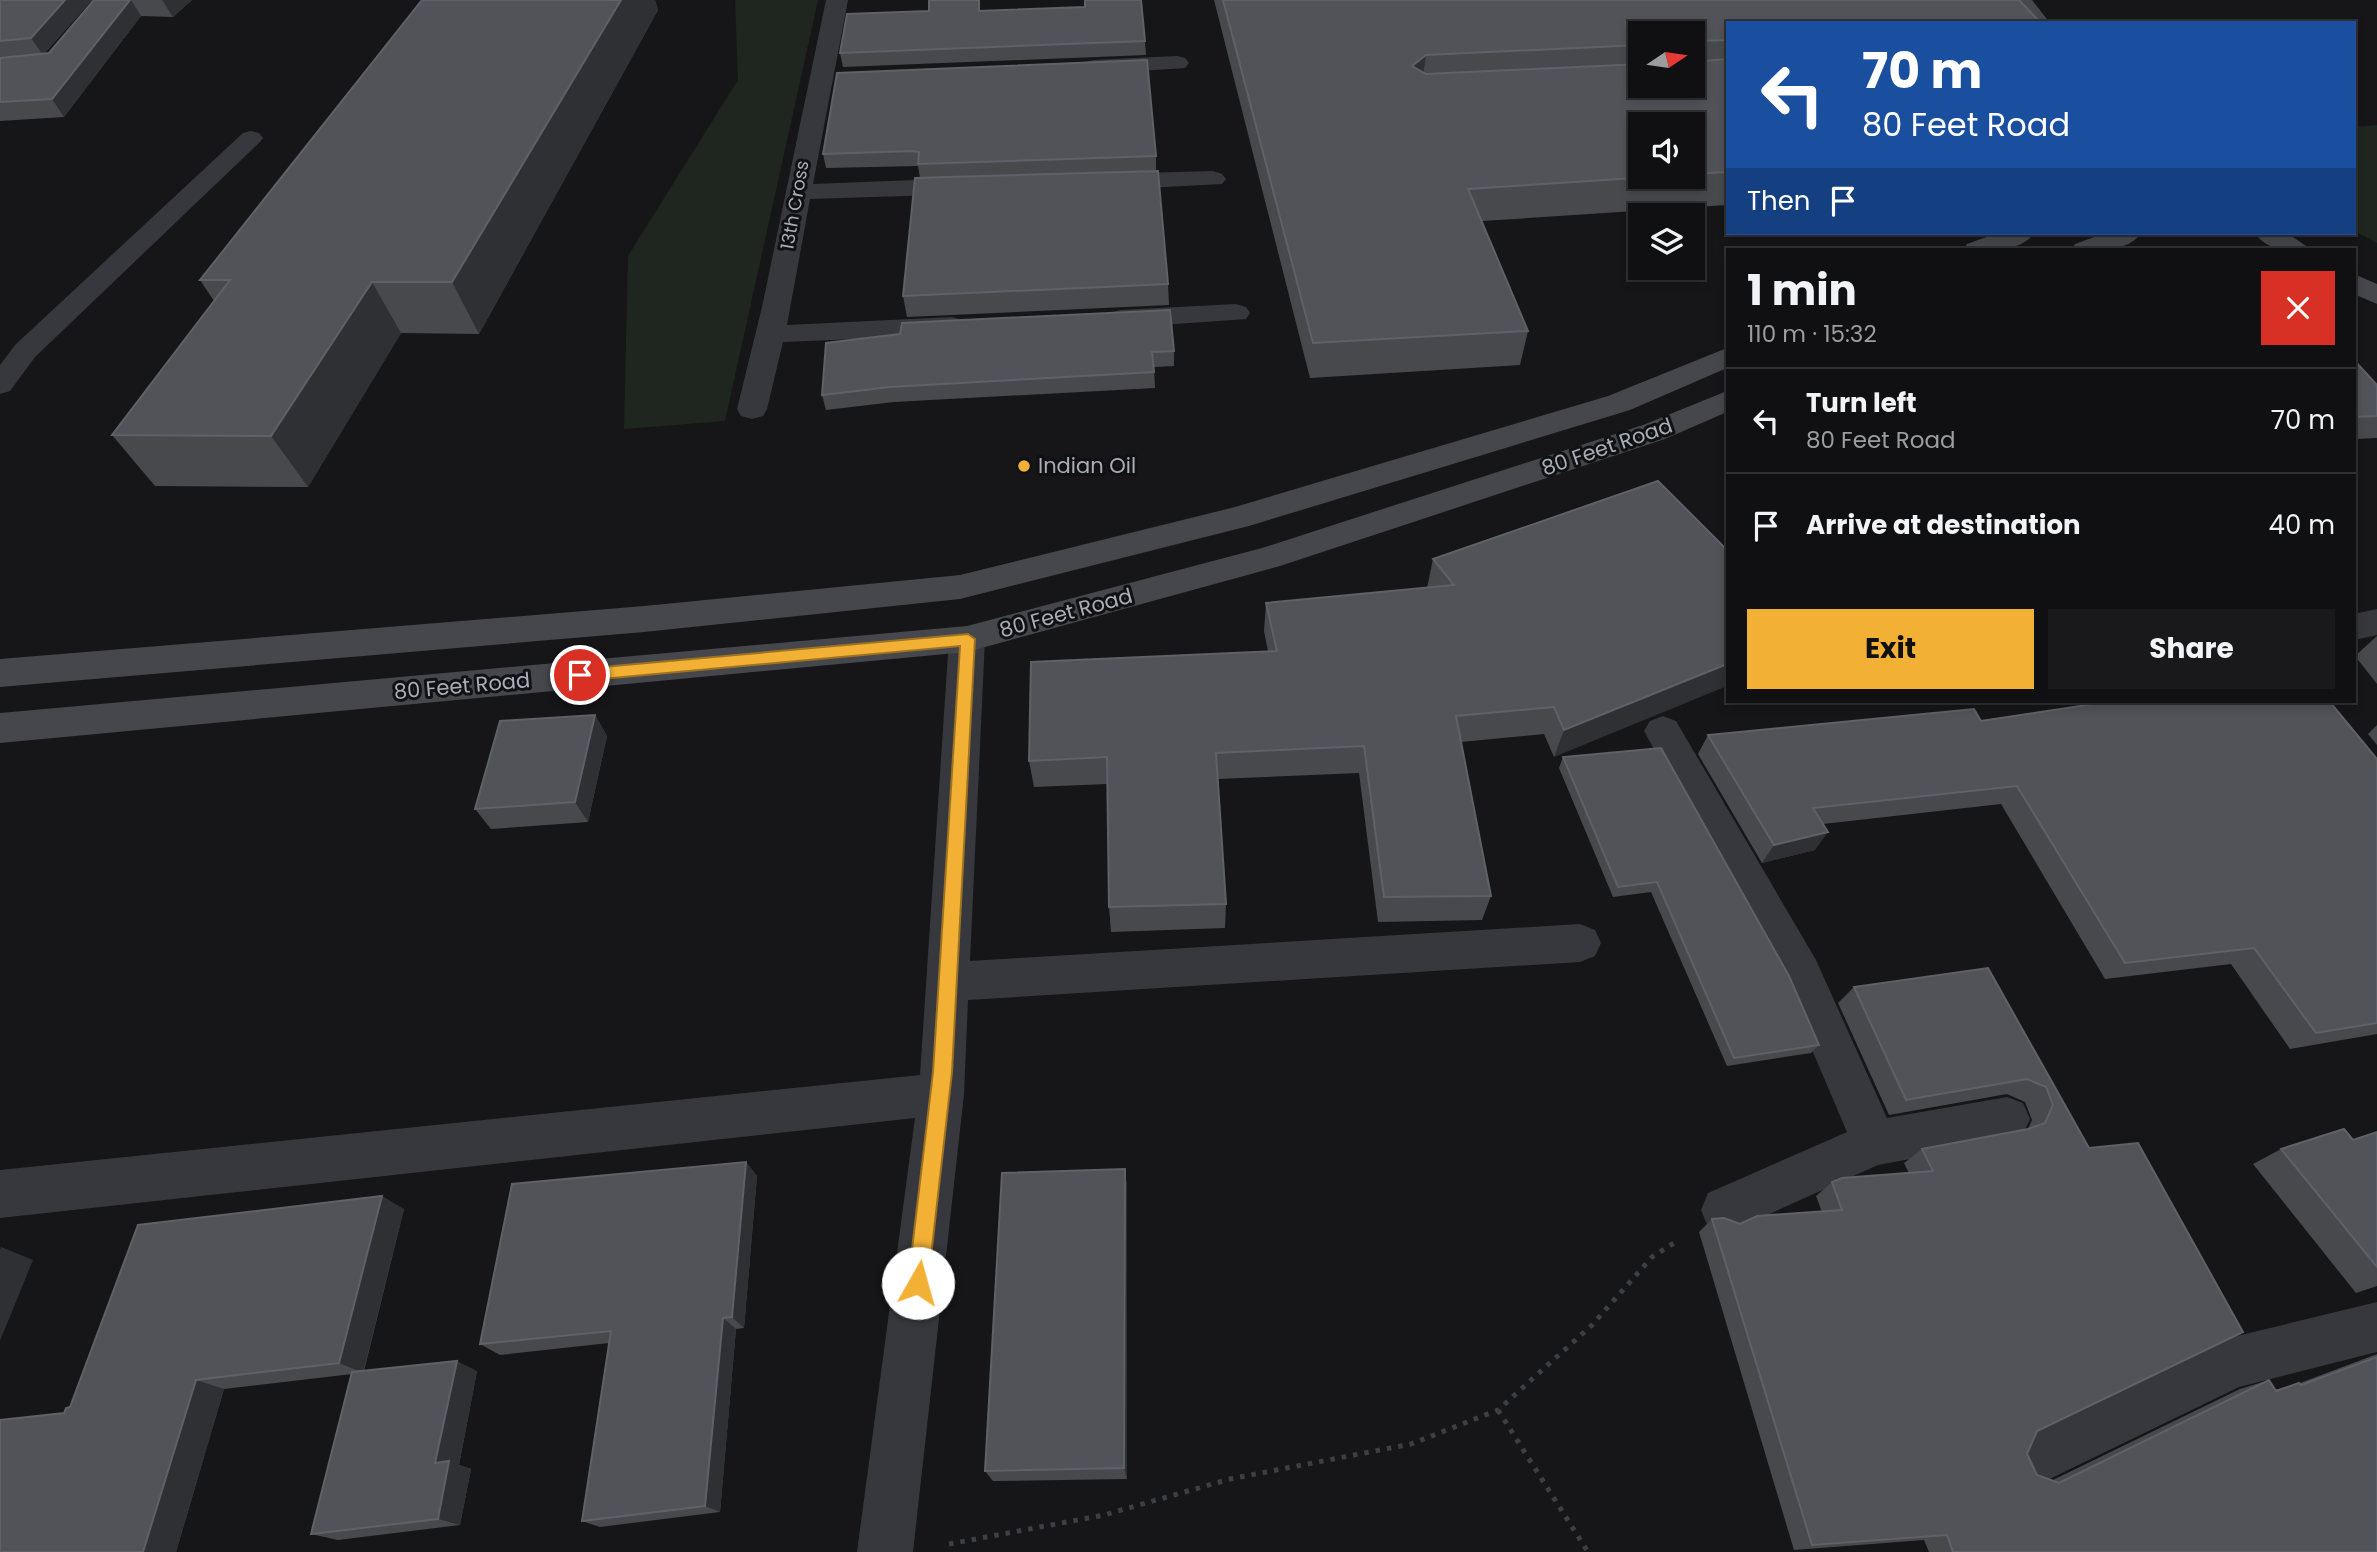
<!DOCTYPE html>
<html lang="en">
<head>
<meta charset="utf-8">
<style>
	:root { --surface:#101012; --page:#19191b; --text:#f1f3f6; --muted:#9c9d9f; --line:#303032; --accent:#f2b134 }
	body { margin:0; font-family:Poppins,sans-serif; background:var(--page); color:var(--text); height:100vh; display:flex; flex-direction:column; font-size:26px; white-space:nowrap }
	* { box-sizing:border-box; margin:0 }
	p { font-size:23px; color:var(--muted) }
	.icon { flex:none; width:38px; height:38px; fill:none; stroke:currentColor; stroke-width:2; stroke-linecap:round; stroke-linejoin:round }
	.map { position:relative; flex:1; overflow:hidden }
	.side { position:absolute; left:1726px; top:248px; width:630px; height:455px; display:flex; flex-direction:column; background:var(--surface); border-radius:0px; box-shadow:0 4px 10px #0003,0 0 0 2px var(--line) }
	.side>* { flex:none }
	.guide { position:absolute; left:1726px; top:21px; width:630px; height:214px; border-radius:0px; box-shadow:0 4px 10px #0003,0 0 0 2px var(--line); background:#1a4fa0; color:#fff; overflow:hidden }
	.needle { width:46px; rotate:77deg }
	.controls { position:absolute; left:1628px; top:21px; display:grid; gap:14px }
	.controls a { display:grid; place-items:center; width:77px; height:77px; border-radius:0px; background:var(--surface); box-shadow:0 4px 10px #0003,0 0 0 2px var(--line); font-size:35px }
	.pin { position:absolute; display:grid; place-items:center; width:60px; height:60px; color:#fff; margin:-30px; border:4px solid #fff; border-radius:50%; box-shadow:0 2px 7px #0007 }
	.me { position:absolute; width:77px; margin:-38px; rotate:7deg; stroke-linejoin:round; filter:drop-shadow(0 0 5px #0008) }
	.turn { display:flex; align-items:center; gap:24px; height:147px; padding:0 21px; font-size:32px }
	.turn .icon { width:91px; height:91px; stroke-width:2.5 }
	.turn b { display:block; font-size:49px; line-height:60px }
	.then { display:flex; align-items:center; height:66px; padding:0 21px; background:#0003; gap:14px; font-size:26px }
	.round { display:grid; place-items:center; flex:none; width:74px; height:74px; border-radius:0px; background:var(--page) }
	.headline { display:flex; align-items:center; justify-content:space-between; height:119px; padding:0 21px }
	h1 { font-size:42px; font-weight:700; line-height:52px }
	.button { display:flex; gap:14px; margin-top:auto; padding:14px 21px }
	.button a { flex:1; height:80px; border-radius:0px; background:var(--accent); color:#111; font-size:28px; font-weight:700; line-height:80px; text-align:center }
	.button a+a { background:var(--page); color:var(--text) }
	ul { padding:0; list-style:none }
	li { display:flex; align-items:center; gap:21px; height:105px; padding:0 21px; border-top:2px solid var(--line) }
	li div { flex:1 }
	li b { display:block; font-size:26px }
	li em { font-style:normal }
	.map>svg:first-child { display:block }
</style>
</head>
<body>
<div class="map">
<svg width="2377" height="1552" viewBox="0 0 2377 1552">
	<rect width="100%" height="100%" fill="#161618"/>
	<path fill="#1e261f" d="M735 0H818L725 421 624 429 628 256 738 80Z
		M2377 125V243L2354 231V127Z"/>
	<g fill="none" stroke-linecap="round" stroke-linejoin="round">
		<path stroke="#3d3f44" stroke-width="5" stroke-dasharray="4.5 7" stroke-linecap="butt" d="M1498 1410 1588 1552
			M949 1544 1104 1515 1230 1479 1411 1444 1498 1410 1592 1325 1652 1257 1677 1241"/>
		<path fill="#37383d" fill-rule="evenodd" d="M251 131 259 133 263 138 259 143 35 357 10 391 0 394V365L15 345 243 133Z"/>
		<path fill="#37383d" fill-rule="evenodd" d="M826 0H848L813 184 966 178 975 181 979 186 975 191 966 194 810 199 787 325 952 317 962 320 966 326 962 332 952 335 783 342 767 409 763 416 752 419 741 416 737 409 762 307Z
			M1177 56 1185 58 1189 63 1185 68 1094 74 1086 72 1082 67 1086 62 1094 60Z
			M1213 171 1222 174 1226 179 1222 184 1107 190 1098 187 1094 182 1098 177 1107 174Z
			M1236 304 1246 307 1250 313 1246 319 1120 328 1110 325 1106 319 1110 313 1120 310Z
			M2377 609V635L2354 640V614Z
			M967 626 980 630 985 639 970 961 1580 924 1595 930 1601 943 1595 956 1580 962 968 1000 964 1094 913 1552H857L915 1118 0 1218V1170L920 1075 949 639 954 630Z
			M1663 716 1676 721 1816 960 1887 1118 2007 1097 2023 1103 2030 1119 2023 1135 2007 1141 1878 1165 1725 1234 1708 1227 1701 1210 1708 1193 1847 1132 1784 984 1644 731 1650 721Z
			M2377 1302V1352L2239 1387 2033 1487 2014 1479 2006 1460 2014 1441 2233 1337Z"/>
		<path fill="#45474d" fill-rule="evenodd" d="M2010 0H2032L2050 23H2027Z
			M1997 233H2034C2021 253 1985 251 1963 250L1967 244Z
			M2105 233H2141C2128 253 2093 251 2071 250L2075 244Z
			M2255 233H2287L2312 250C2291 251 2267 252 2255 233Z
			M2354 274 2377 284V304L2354 294Z
			M1727 348V368L1630 410 1249 526 960 599 644 632 0 687V659L644 606 960 575 1235 507 1608 396Z
			M1727 391V412L1665 439 1280 566 967 652 0 743V713L967 626 1262 548 1643 425Z"/>
	</g>
	<path fill="#47494d" fill-rule="evenodd" d="M0 0H92L44 54 49 53 94 0H192L173 17 141 16 64 117 0 121Z
		M422 0H655L658 10 479 334 401 333 308 487 155 486 112 435 214 301 200 280Z
		M1214 0H2019L2038 20 2037 23H1727V205L1482 221 1528 331 1520 365 1310 378ZM1640 33H1692V86H1640ZM1692 124V177H1640Z
		M981 11 1145 41 1146 55 843 67 840 53Z
		M837 73 1156 156V170L1168 284 1169 305 907 317 903 296 920 178 918 166 826 168 823 154Z
		M826 343 1174 351V366L1154 367 1155 388 894 402 826 410 822 395Z
		M2354 360 2377 385V438L2354 439Z
		M1727 550 1554 757 1544 734 1461 742 1491 896 1482 920 1378 922 1359 773 1217 779 1226 904 1225 928 1111 932 1109 907 1107 784 1034 787 1029 761 1268 651 1264 631 1266 603 1427 588 1433 559Z
		M2377 636V684L2355 656Z
		M595 715 607 736 588 822 491 829 475 809Z
		M1981 721 2377 759V1034L2290 1049 2231 964 2105 979 2001 804 1823 824 1815 850 1762 863 1698 754 1708 735Z
		M2377 725V745L2368 734Z
		M1563 757 1819 1045 1811 1053 1727 1066 1651 892 1613 897 1559 768Z
		M1988 968 2089 1148 2037 1431 2027 1454 2037 1475 2053 1480 2240 1389 2269 1380 2275 1390 2300 1383 2377 1354V1552H1929L1924 1540 1794 1550 1699 1232 1712 1219 1740 1224 1822 1212 1816 1196 1832 1182 1909 1173 1904 1163 1922 1149 2028 1129 2032 1120 2025 1102 2007 1094 1889 1115 1838 1003 1854 987Z
		M2377 1132V1286L2356 1293 2253 1164 2281 1149 2353 1140Z
		M746 1162 757 1176 744 1328 736 1329 720 1512 600 1527 582 1521 609 1343 500 1355 480 1344Z
		M1125 1169 1127 1189V1479L993 1481 985 1471Z
		M404 1209 364 1371H477L459 1465 471 1469 460 1525 338 1540 311 1534 352 1374 224 1389 176 1552H0L64 1413 70 1407Z"/>
	<path fill="#2f3033" d="M65 0H92L43 55 31 38Z
		M130 0H131L141 16 64 117 52 99Z
		M162 0H192L173 17Z
		M621 0H655L658 10 479 334 452 282Z
		M1700 50 1692 74V52Z
		M1426 55 1421 88 1412 66Z
		M372 282 401 333 308 487 271 436Z
		M1727 664V686L1554 757 1564 730Z
		M595 715 607 736 588 822 575 802Z
		M1828 832 1815 850 1762 863 1774 845Z
		M746 1162 757 1176 744 1328 732 1317Z
		M1125 1169 1127 1189V1479L1124 1468Z
		M382 1196 404 1209 363 1373 339 1363Z
		M1 1247 33 1260 0 1341V1250Z
		M723 1318 736 1329 720 1512 705 1506Z
		M457 1361 477 1371 459 1465 471 1469 460 1525 438 1519 435 1463Z
		M196 1380 224 1389 176 1552H143Z"/>
	<path fill="#525359" stroke="#5f6168" stroke-width="2" d="M0 0H65L31 38 0 41Z
		M94 0H130L52 99 0 102V58L49 53Z
		M422 0H621L452 282H372L271 436 112 435 230 280H200Z
		M929 0H979V11L1085 7V0H1141L1145 41 840 53 847 14 929 11Z
		M1223 0H2019L2038 20 1977 23H1727V40L1702 41 1700 50 1692 52V33H1640V45L1426 55 1412 66 1426 74 1640 64V86H1692V56L1702 61 1727 59V172L1692 174V124H1640V177H1651L1468 189 1528 331 1313 343Z
		M1147 60 1156 156 918 164 919 152 912 151 823 154 837 73Z
		M1158 171 1168 284 903 296 915 178Z
		M1170 310 1174 351 1152 352 1154 372 890 387 822 395 826 343 900 334 902 323Z
		M2354 360 2377 385V416L2354 417Z
		M1658 481 1727 550V664L1564 730 1554 707 1456 716 1491 896 1384 897 1364 746 1216 753 1226 904 1109 907 1107 757 1029 761 1031 662 1277 651 1266 603 1454 585 1433 559Z
		M2107 702H2330L2377 759V1023L2316 1033 2254 948 2125 963 2017 786 1813 808 1828 832 1774 845 1708 735 1974 709 1981 721Z
		M595 715 575 802 475 809 500 721Z
		M1661 748 1789 976 1819 1045 1734 1058 1657 882 1618 887 1563 757Z
		M1988 968 2089 1148 2138 1143 2243 1332 2037 1431 2027 1454 2037 1475 2059 1483 2269 1380 2276 1391 2299 1383 2301 1385 2377 1357V1552H1953L1947 1535 1812 1545 1712 1219 1724 1218 1740 1224 1757 1216 1842 1210 1832 1182 1842 1178 1933 1171 1922 1149 2028 1129 2045 1123 2053 1105 2046 1087 2027 1079 1906 1100 1854 987Z
		M2344 1129 2353 1140 2377 1132V1267L2281 1149Z
		M746 1162 732 1317 723 1318 705 1506 582 1521 611 1331 480 1344 512 1184Z
		M1125 1169 1124 1468 985 1471 1002 1173Z
		M382 1196 339 1363 196 1380 143 1552H0V1420L64 1413 66 1408 70 1407 138 1225Z
		M457 1361 435 1463 449 1461 438 1519 311 1534 352 1372Z"/>
	<path fill="#f2b134" stroke="#9d7322" stroke-width="2" d="M968 634 975 639 952 1072 928 1283 925 1290 918 1293 911 1290 908 1283 933 1072 960 646 580 681 573 675 580 669Z"/>
	<circle fill="#f2b134" stroke="#111113" stroke-width="2.5" cx="1024" cy="466" r="7"/>
	<g text-anchor="middle" stroke-width="6" stroke-linejoin="round" paint-order="stroke">
		<g font-size="18" fill="#a8adb8" stroke="#111113">
			<text transform="translate(795 205) rotate(-80)" y="6">13th Cross</text>
		</g>
		<g font-size="21" fill="#a8adb8" stroke="#111113">
			<text transform="translate(1607 447) rotate(-19)" y="7">80 Feet Road</text>
			<text transform="translate(1066 613) rotate(-15)" y="7">80 Feet Road</text>
			<text transform="translate(462 686) rotate(-5)" y="7">80 Feet Road</text>
		</g>
		<g font-size="21" fill="#a8adb8" stroke="#111113" text-anchor="start">
			<text x="1038" y="473">Indian Oil</text>
		</g>
	</g>
</svg>
<div class="controls">
<a><svg class="needle" viewBox="-14 -14 28 28"><path d="M0-13l5 13h-10z" fill="#e53935"/><path d="M0 13l5-13h-10z" fill="#9c9d9f"/></svg></a>
<a><svg class="icon" aria-label="sound" viewBox="0 0 24 24"><path d="M4 9h4l5-4v14l-5-4H4zM17 9q2 3 0 6"/></svg></a>
<a><svg class="icon" aria-label="layers" viewBox="0 0 24 24"><path d="M12 4l9 5-9 5-9-5zM3 14l9 5 9-5"/></svg></a>
</div>
<div class="pin" style="left:580px;top:675px;background:#d93025"><svg class="icon" aria-label="arrive" viewBox="0 0 24 24"><path d="M6 21V4h12l-3 4 3 4H6"/></svg></div>
<svg class="me" style="left:918px;top:1283px" viewBox="-20 -20 40 40"><circle r="19" fill="#fff"/><path d="M0-13L10 11 0 6-10 11z" fill="#f2b134"/></svg>
<div class="guide">
<div class="turn"><svg class="icon" aria-label="left" viewBox="0 0 24 24"><path d="M17 20v-9H6M10 6l-5 5 5 5"/></svg><div><b>70 m</b>80 Feet Road</div></div>
<div class="then">Then<svg class="icon" aria-label="arrive" viewBox="0 0 24 24"><path d="M6 21V4h12l-3 4 3 4H6"/></svg></div>
</div>
<section class="side">
<div class="headline"><div><h1>1 min</h1><p>110 m · 15:32</p></div><a class="round" style="background:#d93025;color:#fff"><svg class="icon" aria-label="close" viewBox="0 0 24 24"><path d="M6 6l12 12M18 6L6 18"/></svg></a></div>
<ul>
<li><svg class="icon" aria-label="left" viewBox="0 0 24 24"><path d="M17 20v-9H6M10 6l-5 5 5 5"/></svg><div><b>Turn left</b><p>80 Feet Road</p></div><em>70 m</em></li>
<li><svg class="icon" aria-label="arrive" viewBox="0 0 24 24"><path d="M6 21V4h12l-3 4 3 4H6"/></svg><div><b>Arrive at destination</b></div><em>40 m</em></li>
</ul>
<div class="button"><a>Exit</a><a>Share</a></div>
</section>
</div>
</body>
</html>
